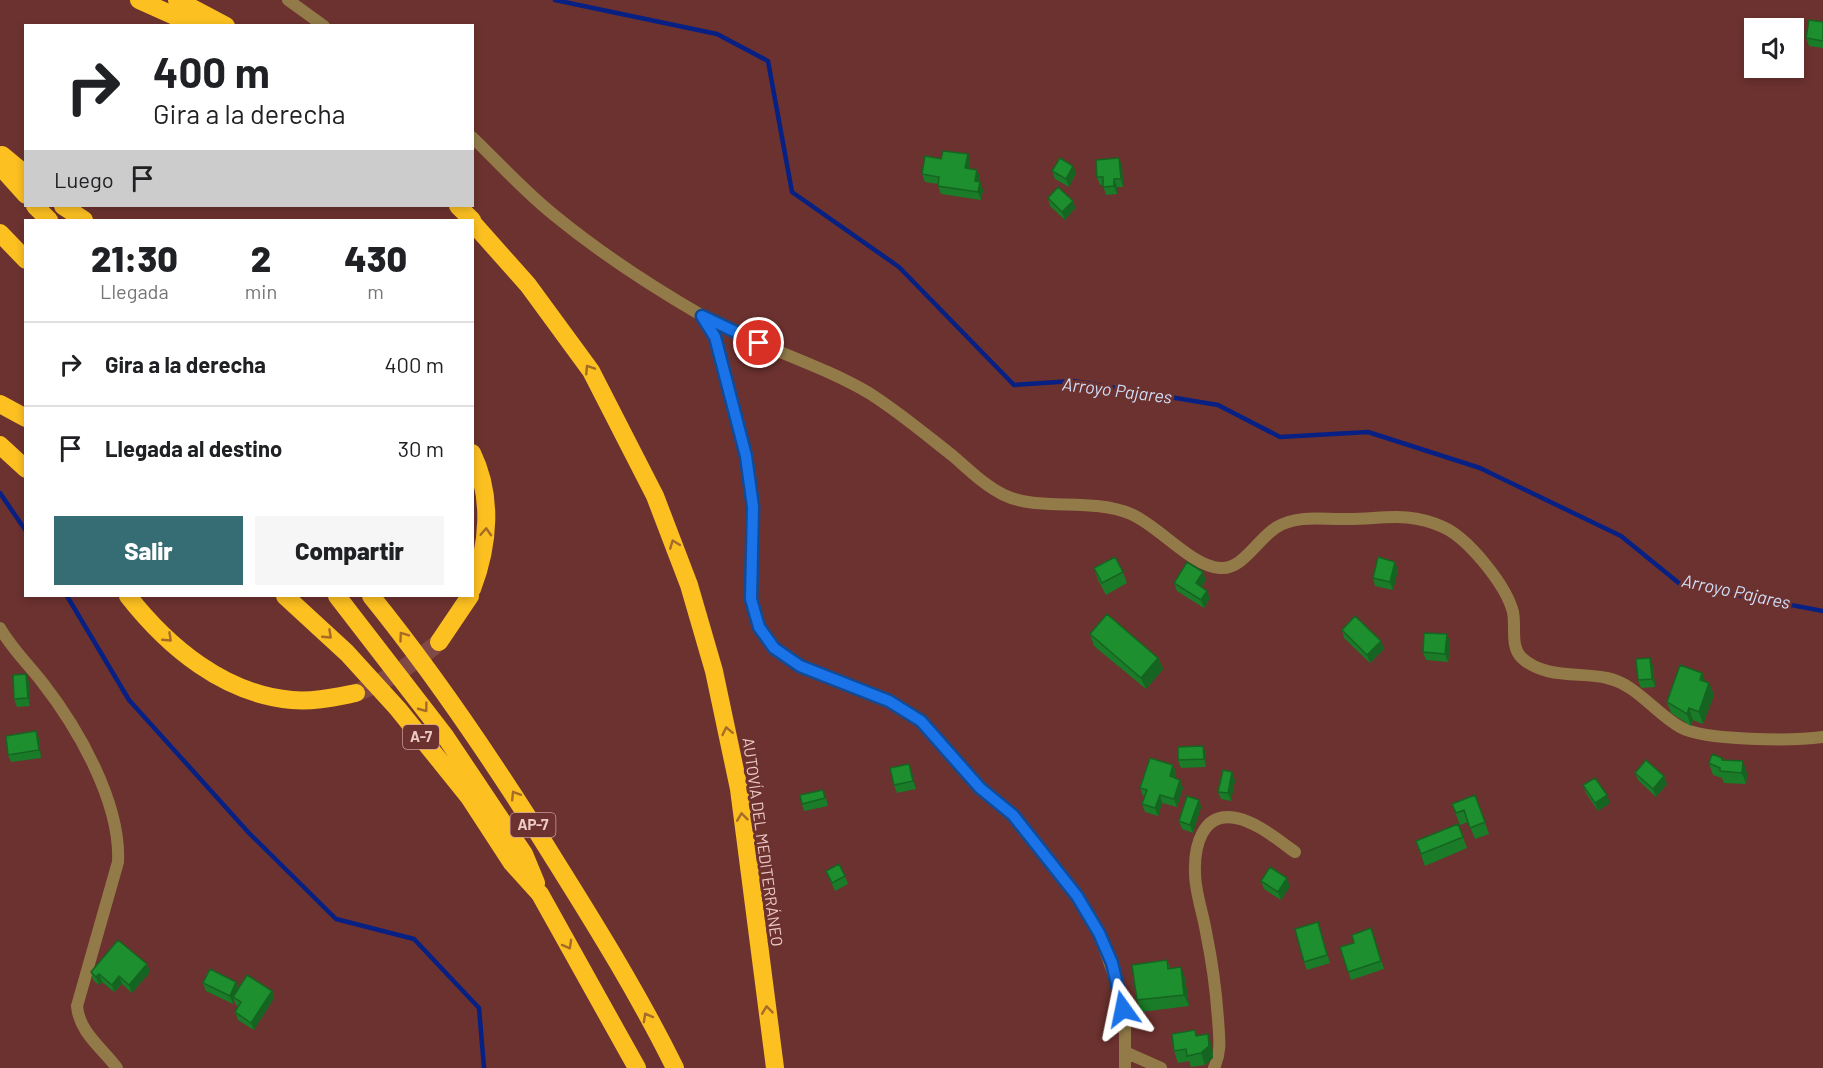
<!DOCTYPE html>
<html lang="es">
<head>
<meta charset="utf-8">
<style>
	:root { --surface:#fff; --page:#f6f6f6; --text:#202124; --muted:#757577; --line:#e0e0e0; --accent:#366d75 }
	body { margin:0; font-family:Barlow,sans-serif; background:var(--page); color:var(--text); height:100vh; display:flex; flex-direction:column; font-size:22px; white-space:nowrap }
	* { box-sizing:border-box; margin:0 }
	p { font-size:20px; color:var(--muted) }
	.icon { flex:none; width:33px; height:33px; fill:none; stroke:currentColor; stroke-width:2; stroke-linecap:round; stroke-linejoin:round }
	.map { position:relative; flex:1; overflow:hidden }
	.side { position:absolute; left:24px; top:219px; width:450px; height:378px; display:flex; flex-direction:column; background:var(--surface); border-radius:0px; box-shadow:0 3px 9px #0003 }
	.side>* { flex:none }
	.hud { position:absolute; left:24px; top:24px; width:450px; height:183px; border-radius:0px; box-shadow:0 3px 9px #0003; background:#fff; color:var(--text); overflow:hidden }
	.fabs { position:absolute; left:1744px; top:18px; display:grid; gap:12px }
	.fabs a { display:grid; place-items:center; width:60px; height:60px; border-radius:0px; background:var(--surface); box-shadow:0 3px 9px #0003; font-size:30px }
	.pin { position:absolute; display:grid; place-items:center; width:51px; height:51px; color:#fff; margin:-26px; border:3px solid #fff; border-radius:50%; box-shadow:0 2px 6px #0007 }
	.me { position:absolute; width:66px; margin:-33px; rotate:348deg; stroke-linejoin:round; filter:drop-shadow(0 0 4px #0008) }
	.turn { display:flex; align-items:center; gap:21px; height:126px; padding:0 30px; font-size:27px }
	.turn .icon { width:78px; height:78px; stroke-width:2.5 }
	.turn b { display:block; font-size:42px; line-height:51px }
	.then { display:flex; align-items:center; height:57px; padding:0 30px; background:#0003; gap:12px; font-size:22px }
	.eta { display:flex; justify-content:space-evenly; align-items:center; height:102px; text-align:center }
	.eta b { font-size:36px; font-weight:800; line-height:42px }
	.action { display:flex; gap:12px; margin-top:auto; padding:12px 30px }
	.action a { flex:1; height:69px; border-radius:0px; background:var(--accent); color:#fff; font-size:24px; font-weight:800; line-height:69px; text-align:center }
	.action a+a { background:var(--page); color:var(--text) }
	ul { padding:0; list-style:none }
	li { display:flex; align-items:center; gap:18px; height:84px; padding:0 30px; border-top:2px solid var(--line) }
	li div { flex:1 }
	li b { display:block; font-size:22px }
	li em { font-style:normal }
	.map>svg:first-child { display:block }
</style>
</head>
<body>
<div class="map">
<svg width="1823" height="1068" viewBox="0 0 1823 1068">
	<rect width="100%" height="100%" fill="#6c322f"/>
	<g fill="none" stroke-linecap="round" stroke-linejoin="round">
		<path stroke="#072083" stroke-width="4.5" d="M555 0 717 34 768 61 792 192 899 267 1014 385 1073 381 1218 405 1280 437 1368 432 1480 468 1621 536 1680 584 1823 611
			M0 493 26 531
			M67 596 129 700 249 833 336 919 414 939 479 1008 484 1068"/>
		<path stroke="#804946" stroke-width="18" stroke-dasharray="18 9" stroke-linecap="butt" d="M356 693C388 680 413 664 439 642"/>
		<path stroke="#937b49" stroke-width="12" d="M288 0 324 26
			M472 137C499 163 525 192 554 215 599 252 651 286 701 315 754 346 816 362 869 393 899 412 925 434 953 456 968 469 985 486 1004 495 1039 512 1091 497 1131 514 1159 526 1191 566 1220 568 1243 570 1258 538 1277 527 1299 514 1324 520 1348 519 1383 519 1408 511 1443 527 1468 538 1506 585 1513 612 1516 627 1510 647 1522 658 1544 679 1581 672 1607 678 1636 684 1655 713 1680 727 1704 741 1794 741 1823 737
			M702 317 715 337 745 456 753 507 751 599 759 627 774 648 800 666 889 701 921 721 980 787 1013 815 1077 896 1099 933 1120 993 1125 1025V1068
			M0 628C12 649 28 664 42 682 78 728 121 803 118 862L77 1006C79 1032 102 1048 117 1068
			M1125 1052 1161 1068
			M1214 1068C1222 1051 1219 1037 1218 1019 1216 990 1212 961 1206 932 1203 913 1195 892 1195 873 1194 847 1202 811 1236 818 1257 822 1278 840 1295 852"/>
		<path stroke="#fcc021" stroke-width="18" d="M139 0 197 26
			M177 0 226 26
			M2 155 26 175
			M0 166 26 195
			M35 206 49 220
			M63 206 84 220
			M458 206 472 220
			M472 222 528 285 591 371 655 496 689 585 714 671 739 789 775 1068
			M0 233 26 260
			M0 404 26 418
			M0 445 26 469
			M472 453C493 496 489 545 472 589
			M128 596C168 647 224 694 292 700 313 702 335 697 356 693
			M285 596 347 653 398 709 469 797 512 863 540 894 637 1068
			M337 596 445 736 524 854 536 883
			M371 596C439 680 499 770 556 862 598 929 640 997 675 1068
			M439 642 470 596"/>
	</g>
	<path fill="#1a7b28" d="M1823 22V48L1809 46 1806 38Z
		M970 162 969 169 977 170 980 178 979 182 983 190 981 200 941 194 938 186V184L925 182 922 174Z
		M1122 166 1123 187H1117V194L1106 195 1103 185H1100L1097 177Z
		M1052 171 1076 173 1069 187 1055 179Z
		M1048 198 1073 201 1075 208 1065 220 1050 206Z
		M1094 568 1123 572 1127 583 1106 595 1098 580Z
		M1398 570 1393 590 1375 586 1373 578Z
		M1206 580 1201 587 1207 591 1210 598 1204 608 1177 591 1174 583Z
		M1342 630 1384 649 1370 663 1344 638Z
		M1090 634 1158 658 1163 669 1146 689 1094 646Z
		M1447 634 1450 642 1448 662 1426 660 1423 652Z
		M1653 666 1655 687 1641 688 1638 680Z
		M29 682 30 706 17 707 14 699Z
		M1706 682 1709 683 1714 695 1703 724 1693 720 1691 726 1671 713 1667 702Z
		M36 731 39 739 41 758 11 762 8 755Z
		M1203 746 1206 754V767L1181 768 1178 760Z
		M1723 760 1747 773 1746 784 1724 783 1722 778 1713 775 1709 763Z
		M909 764 916 789 897 793 894 785Z
		M1173 765 1176 773 1174 778 1183 788 1177 807 1162 803 1158 816 1145 812 1142 804 1145 796H1143L1140 788Z
		M1635 773 1667 784 1656 797 1638 780Z
		M1235 780 1231 801 1221 799 1218 792Z
		M1583 785 1610 803 1598 811 1586 793Z
		M1475 795 1489 834 1475 839 1468 822 1460 825 1452 804Z
		M826 797 828 806 804 811 802 804Z
		M1199 800 1201 807 1193 833 1182 829 1179 821Z
		M1458 824 1467 848 1425 866 1416 841Z
		M826 871 845 876 848 884 835 891Z
		M1261 881 1290 886 1281 900 1264 889Z
		M1318 922 1330 963 1307 970 1304 962Z
		M1371 928 1384 969 1351 980 1340 947 1354 943Z
		M1167 960 1170 968 1185 978 1189 1006 1141 1012 1137 1000Z
		M147 964 150 972 132 993 122 984 114 992 102 982 99 985 93 980 91 972Z
		M236 982 239 988 272 991 274 998 254 1030 238 1020 235 1012 239 1007 236 1005 234 1000 233 1004 206 991 203 983Z
		M1195 1030 1197 1036 1212 1046 1213 1058 1205 1065 1191 1067 1189 1061 1178 1063 1174 1051Z"/>
	<path fill="#156421" d="M968 154 970 162 968 176 965 168Z
		M1119 158 1122 166 1123 187 1121 179Z
		M1073 166 1076 173 1069 187 1066 179Z
		M977 170 980 178 978 189 975 181Z
		M1114 179 1117 187V194L1114 186Z
		M980 182 983 190 981 200 978 192Z
		M1073 201 1075 208 1065 220 1062 212Z
		M1395 562 1398 570 1393 590 1390 582Z
		M1203 572 1206 580 1199 591 1196 583Z
		M1207 591 1210 598 1204 608 1201 600Z
		M1447 634 1450 642 1448 662 1445 654Z
		M1381 641 1384 649 1370 663 1367 655Z
		M1158 658 1163 669 1146 689 1141 678Z
		M1650 658 1653 666 1655 687 1652 679Z
		M1702 673 1707 685 1700 680Z
		M26 674 29 682 30 706 28 698Z
		M1709 683 1714 695 1703 724 1699 712Z
		M1689 708 1693 720 1691 726 1687 714Z
		M36 731 39 739 41 758 39 750Z
		M1203 746 1206 754V767L1204 759Z
		M1743 761 1747 773 1746 784 1742 773Z
		M909 764 912 772 916 789 913 781Z
		M1173 765 1176 773 1172 784 1170 776Z
		M1232 772 1235 780 1231 801 1228 793Z
		M1664 776 1667 784 1656 797 1653 789Z
		M1180 780 1183 788 1177 807 1174 799Z
		M1160 795 1162 803 1158 816 1155 808Z
		M1607 795 1610 803 1598 811 1595 803Z
		M1199 800 1201 807 1193 833 1190 825Z
		M1287 878 1290 886 1281 900 1278 892Z
		M147 964 150 972 132 993 129 985Z
		M1181 967 1185 978 1189 1006 1184 995Z
		M99 974 102 982 99 985 96 977Z
		M119 976 122 984 114 992 112 985Z
		M236 982 239 990 233 997 234 1000 233 1004 230 996Z
		M272 991 274 998 254 1030 251 1023Z
		M1208 1034 1212 1046 1213 1058 1205 1065 1201 1053Z"/>
	<path fill="#1e8f2f" stroke="#156421" stroke-width="1.5" d="M1809 20 1823 22V41L1806 38Z
		M943 151 968 154 965 168 977 170 975 181 980 182 978 192 938 186 939 177 922 174 925 156 941 159Z
		M1060 158 1073 166 1066 179 1052 171Z
		M1119 158 1121 179H1114V186L1103 187V177H1097L1096 160Z
		M1058 187 1073 201 1062 212 1048 198Z
		M1115 557 1123 572 1102 583 1094 568Z
		M1378 557 1395 562 1390 582 1373 578Z
		M1187 562 1203 572 1196 583 1207 591 1201 600 1174 583Z
		M1107 614 1158 658 1141 678 1090 634Z
		M1355 616 1381 641 1367 655 1342 630Z
		M1424 633 1447 634 1445 654 1423 652Z
		M1650 658 1652 679 1638 680 1636 659Z
		M1680 665 1702 673 1700 680 1709 683 1699 712 1689 708 1687 714 1667 702Z
		M26 674 28 698 14 699 13 675Z
		M36 731 39 750 8 755 6 736Z
		M1203 746 1204 759 1178 760V747Z
		M1712 754 1722 758V760L1743 761 1742 773 1720 771V768L1709 763Z
		M1150 758 1173 765 1170 776 1180 780 1174 799 1160 795 1155 808 1142 804 1147 790 1140 788Z
		M1646 760 1664 776 1653 789 1635 773Z
		M909 764 913 781 894 785 890 768Z
		M1223 770 1232 772 1228 793 1218 792Z
		M1595 778 1607 795 1595 803 1583 785Z
		M823 790 825 798 802 804 800 795Z
		M1475 795 1485 822 1470 828 1464 810 1456 813 1452 804Z
		M1187 796 1199 800 1190 825 1179 821Z
		M1458 824 1463 837 1421 854 1416 841Z
		M839 864 845 876 832 883 826 871Z
		M1270 867 1287 878 1278 892 1261 881Z
		M1318 922 1327 955 1304 962 1295 929Z
		M1371 928 1381 961 1348 972 1340 947 1354 943 1352 935Z
		M118 940 147 964 129 985 119 976 112 985 99 974 96 977 91 972Z
		M1167 960 1168 969 1181 967 1184 995 1137 1000 1132 965Z
		M210 969 236 982 230 996 203 983Z
		M247 975 272 991 251 1023 235 1012 241 1002 233 997Z
		M1195 1030 1196 1036 1208 1034 1209 1046 1201 1053 1187 1056 1186 1049 1174 1051 1172 1034Z"/>
	<defs><path id="oneway-chevron" d="M-2-3.5L2.5 0L-2 3.5" fill="none" stroke-width="1.6" stroke-linecap="round" stroke-linejoin="round" transform="scale(1.5)"/></defs>
	<g stroke="#a66b29">
		<use href="#oneway-chevron" transform="translate(589 369) rotate(-123)"/>
		<use href="#oneway-chevron" transform="translate(486 532) rotate(-87)"/>
		<use href="#oneway-chevron" transform="translate(674 544) rotate(-111)"/>
		<use href="#oneway-chevron" transform="translate(328 635) rotate(43)"/>
		<use href="#oneway-chevron" transform="translate(403 636) rotate(-126)"/>
		<use href="#oneway-chevron" transform="translate(168 638) rotate(43)"/>
		<use href="#oneway-chevron" transform="translate(424 708) rotate(53)"/>
		<use href="#oneway-chevron" transform="translate(727 731) rotate(-102)"/>
		<use href="#oneway-chevron" transform="translate(515 795) rotate(-122)"/>
		<use href="#oneway-chevron" transform="translate(742 817) rotate(-97)"/>
		<use href="#oneway-chevron" transform="translate(568 945) rotate(61)"/>
		<use href="#oneway-chevron" transform="translate(767 1010) rotate(-97)"/>
		<use href="#oneway-chevron" transform="translate(647 1017) rotate(-119)"/>
	</g>
	<g fill="none" stroke-linecap="round" stroke-linejoin="round">
		<defs>
			<path id="route" d="M759 343 702 316 715 337 746 456 753 507 751 599 759 627 774 648 800 666 889 701 921 721 980 788 1013 815 1077 896 1099 933 1112 963 1123 1009"/>
		</defs>
		<use href="#route" stroke="#114b97" stroke-width="15"/>
		<use href="#route" stroke="#1a73e8" stroke-width="10"/>
	</g>
	<g text-anchor="middle" stroke-width="6" stroke-linejoin="round" paint-order="stroke">
		<g fill="#6c322f" stroke="#c79c99" stroke-width="1.5">
			<rect x="403" y="725" width="36" height="24" rx="4.5"/>
			<rect x="510.5" y="813" width="45" height="24" rx="4.5"/>
		</g>
		<g font-size="15" font-weight="bold" fill="#eecac6">
			<text x="421" y="742">A-7</text>
			<text x="533" y="830">AP-7</text>
		</g>
		<g font-size="16" fill="#eecac6" stroke="#6c322f">
			<text transform="translate(763 842) rotate(82)" y="6">AUTOVÍA DEL MEDITERRÁNEO</text>
		</g>
		<g font-size="18" font-style="italic" fill="#d1def9" stroke="#6c322f">
			<text transform="translate(1117 391) rotate(7)" y="6">Arroyo Pajares</text>
			<text transform="translate(1736 592) rotate(12)" y="6">Arroyo Pajares</text>
		</g>
	</g>
</svg>
<div class="fabs">
<a><svg class="icon" aria-label="sound" viewBox="0 0 24 24"><path d="M4 9h4l5-4v14l-5-4H4zM17 9q2 3 0 6"/></svg></a>
</div>
<div class="pin" style="left:759px;top:343px;background:#d93025"><svg class="icon" aria-label="arrive" viewBox="0 0 24 24"><path d="M6 21V4h12l-3 4 3 4H6"/></svg></div>
<svg class="me" style="left:1123px;top:1009px" viewBox="-20 -20 40 40"><path d="M0-17L14 15 0 8-14 15z" fill="#1a73e8" stroke="#fff" stroke-width="4"/></svg>
<div class="hud">
<div class="turn"><svg class="icon" aria-label="right" viewBox="0 0 24 24"><path d="M7 20v-9h11M14 6l5 5-5 5"/></svg><div><b>400 m</b>Gira a la derecha</div></div>
<div class="then">Luego<svg class="icon" aria-label="arrive" viewBox="0 0 24 24"><path d="M6 21V4h12l-3 4 3 4H6"/></svg></div>
</div>
<section class="side">
<div class="eta">
<div><b>21:30</b><p>Llegada</p></div>
<div><b>2</b><p>min</p></div>
<div><b>430</b><p>m</p></div>
</div>
<ul>
<li><svg class="icon" aria-label="right" viewBox="0 0 24 24"><path d="M7 20v-9h11M14 6l5 5-5 5"/></svg><div><b>Gira a la derecha</b></div><em>400 m</em></li>
<li><svg class="icon" aria-label="arrive" viewBox="0 0 24 24"><path d="M6 21V4h12l-3 4 3 4H6"/></svg><div><b>Llegada al destino</b></div><em>30 m</em></li>
</ul>
<div class="action"><a>Salir</a><a>Compartir</a></div>
</section>
</div>
</body>
</html>
